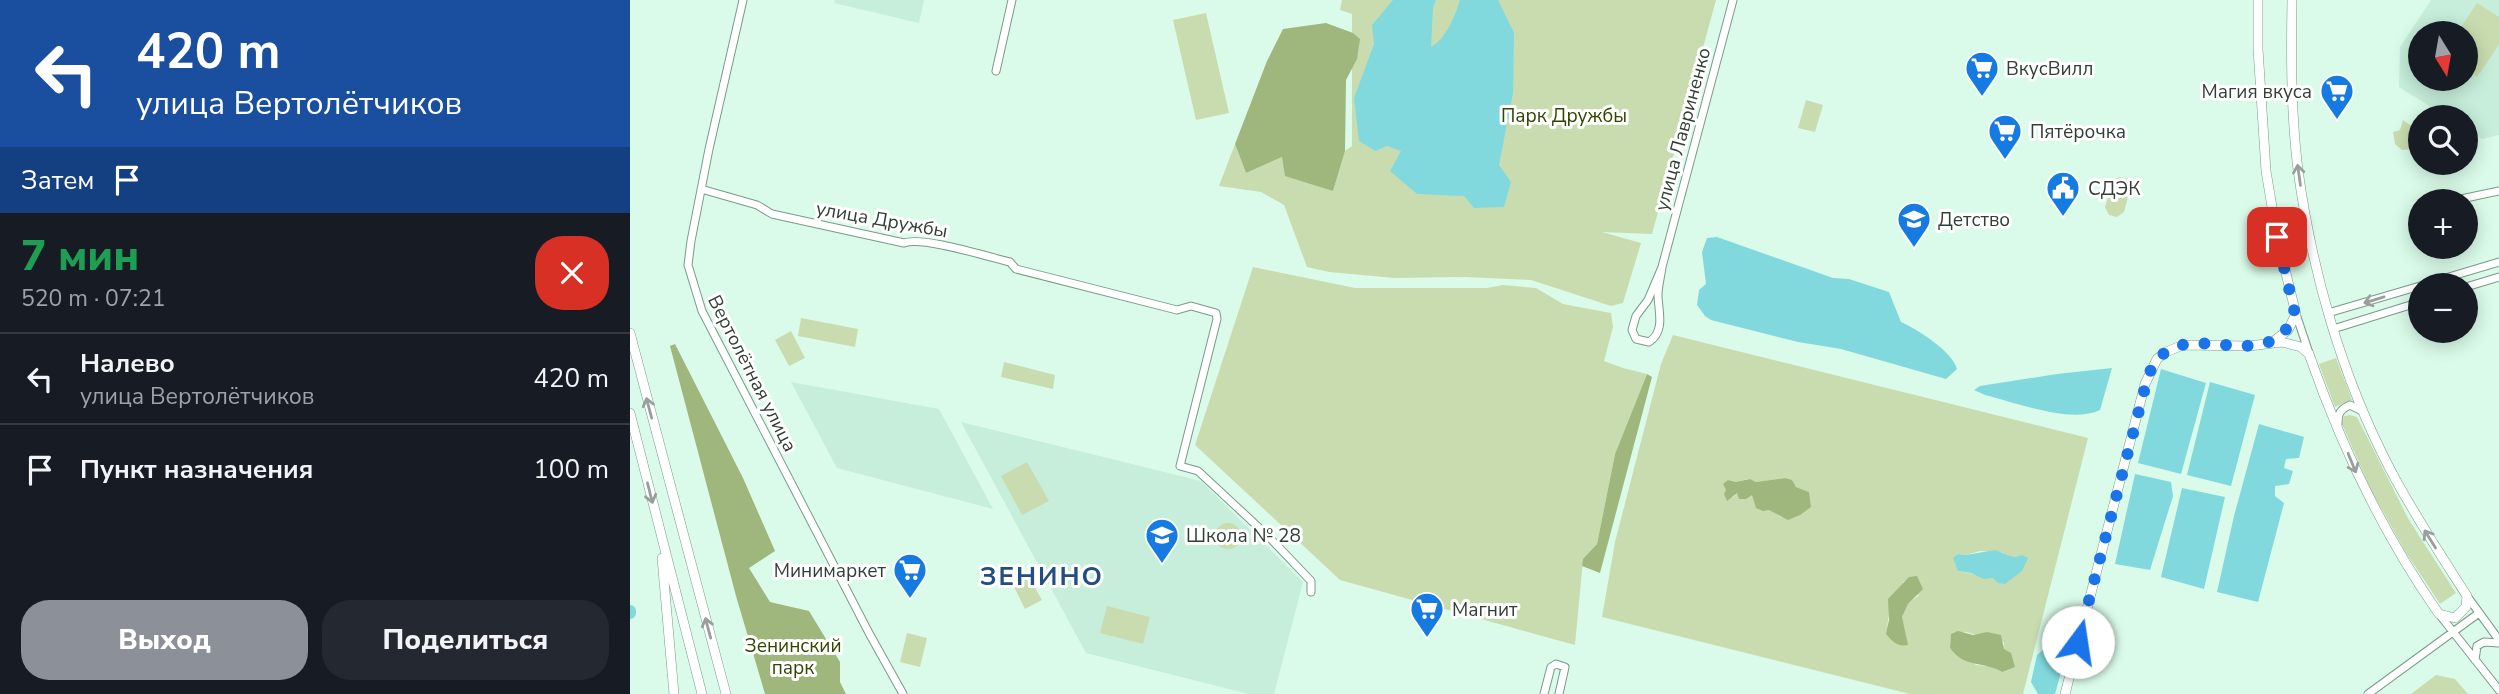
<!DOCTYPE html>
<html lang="ru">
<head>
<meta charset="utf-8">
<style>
	:root { --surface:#171b24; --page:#242831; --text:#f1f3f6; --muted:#9ea1a6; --line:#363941; --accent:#8c9099 }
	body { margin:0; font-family:"Nunito Sans",sans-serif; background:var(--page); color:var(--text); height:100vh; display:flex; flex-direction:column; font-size:26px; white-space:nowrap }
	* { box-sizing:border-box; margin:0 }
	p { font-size:23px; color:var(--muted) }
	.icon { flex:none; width:38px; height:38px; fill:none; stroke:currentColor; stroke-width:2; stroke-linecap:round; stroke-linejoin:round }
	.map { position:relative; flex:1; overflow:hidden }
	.side { display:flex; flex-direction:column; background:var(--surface); width:630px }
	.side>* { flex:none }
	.banner { background:#1a4fa0; color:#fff; overflow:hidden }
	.needle { width:46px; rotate:169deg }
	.fabs { position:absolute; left:1778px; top:21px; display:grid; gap:14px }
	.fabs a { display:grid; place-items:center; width:70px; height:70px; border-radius:50%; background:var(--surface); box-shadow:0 4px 18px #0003; font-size:35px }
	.pin { position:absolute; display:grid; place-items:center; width:60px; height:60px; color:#fff; margin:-30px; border-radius:14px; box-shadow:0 4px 10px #0006 }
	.me { position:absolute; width:77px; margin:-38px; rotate:14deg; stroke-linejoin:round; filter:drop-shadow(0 0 5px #0008) }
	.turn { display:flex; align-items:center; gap:24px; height:147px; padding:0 21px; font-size:32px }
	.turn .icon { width:91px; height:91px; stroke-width:2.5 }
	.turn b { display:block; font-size:49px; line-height:60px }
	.then { display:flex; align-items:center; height:66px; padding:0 21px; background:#0003; gap:14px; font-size:26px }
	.round { display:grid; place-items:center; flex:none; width:74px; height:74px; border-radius:28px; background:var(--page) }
	.summary { display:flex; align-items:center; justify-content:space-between; height:119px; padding:0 21px }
	h1 { font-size:42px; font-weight:800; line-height:52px; color:#1e9e55 }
	.cta { display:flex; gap:14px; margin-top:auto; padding:14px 21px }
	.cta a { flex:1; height:80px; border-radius:28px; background:var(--accent); color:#fff; font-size:28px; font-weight:800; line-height:80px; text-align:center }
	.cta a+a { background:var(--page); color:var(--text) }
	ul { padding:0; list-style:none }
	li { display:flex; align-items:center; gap:21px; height:91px; padding:0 21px; border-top:2px solid var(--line) }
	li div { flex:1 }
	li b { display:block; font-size:26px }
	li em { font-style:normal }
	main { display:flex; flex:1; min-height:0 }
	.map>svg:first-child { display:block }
</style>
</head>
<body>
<main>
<section class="side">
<div class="banner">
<div class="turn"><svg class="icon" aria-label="left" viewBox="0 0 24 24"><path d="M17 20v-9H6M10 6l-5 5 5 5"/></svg><div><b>420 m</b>улица Вертолётчиков</div></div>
<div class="then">Затем<svg class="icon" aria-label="arrive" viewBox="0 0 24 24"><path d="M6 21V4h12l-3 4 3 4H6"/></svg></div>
</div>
<div class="summary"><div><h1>7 мин</h1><p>520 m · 07:21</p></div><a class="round" style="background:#d93025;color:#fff"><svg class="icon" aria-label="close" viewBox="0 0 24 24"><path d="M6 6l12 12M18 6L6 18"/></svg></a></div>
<ul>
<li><svg class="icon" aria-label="left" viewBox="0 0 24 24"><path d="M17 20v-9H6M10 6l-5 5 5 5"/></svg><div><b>Налево</b><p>улица Вертолётчиков</p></div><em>420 m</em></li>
<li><svg class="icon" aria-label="arrive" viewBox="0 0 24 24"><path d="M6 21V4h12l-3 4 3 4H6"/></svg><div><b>Пункт назначения</b></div><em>100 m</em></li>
</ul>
<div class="cta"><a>Выход</a><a>Поделиться</a></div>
</section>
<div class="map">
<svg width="1869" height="694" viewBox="0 0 1869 694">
	<rect width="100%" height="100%" fill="#dafbe9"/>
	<path fill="#c6eeda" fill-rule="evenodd" d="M205 0H294L289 23 204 3Z
		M1801 0H1869V135L1852 139 1836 129V117H1817L1769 87 1770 47ZM1790 33H1836V79H1790Z
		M161 382 309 409 363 509 207 468Z
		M331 422 571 481 673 582 644 694H619L456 653Z"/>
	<path fill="#c9dcb0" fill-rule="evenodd" d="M712 0H1086L1022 234 972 232 1011 243 993 303 981 306 901 280 834 277 765 278 699 272 677 267 654 205 631 192 589 186 605 144 616 173 652 157 703 191 715 151 722 146V14L710 10Z
		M1847 3 1869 17V45L1847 77 1836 70V33H1827Z
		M576 13 599 113 566 120 543 20Z
		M1176 100 1193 105 1185 132 1168 128Z
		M1773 120 1790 132 1787 149 1772 150 1765 144 1763 132 1770 130Z
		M1489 177 1498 179 1501 185 1494 212 1487 217 1479 215 1475 207 1483 180Z
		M623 267 725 288H857L873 285 906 288 933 304 981 313 983 327 974 361 993 368 1017 374 985 454 967 544 953 560 945 645 710 580 565 445Z
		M171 318 228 329 225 347 168 336Z
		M161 331 175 358 159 366 145 340Z
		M1043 335 1458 438 1393 694H1280L972 617 985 542 1031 364ZM1155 478 1166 487 1179 492 1151 517 1122 495 1108 492 1103 497 1094 494 1105 482 1119 479 1126 482ZM1350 551 1372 552 1378 557 1385 558 1392 571C1367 584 1353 575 1328 571V554L1336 555ZM1274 581 1289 595 1278 604 1272 617 1257 627 1259 613ZM1336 632 1374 642 1372 672 1359 666 1346 665 1320 648 1321 635Z
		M1706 358 1722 400 1705 407 1689 364Z
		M374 362 425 375 423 389 371 377Z
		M1720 415 1727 417 1779 520 1826 593 1810 604 1775 551 1741 490 1712 424 1714 416Z
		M397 462 419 501 392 515 371 476Z
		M585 536a13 13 0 1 1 26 0a13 13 0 1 1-26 0Z
		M398 575 412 600 395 609 382 583Z
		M477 606 520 617 513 644 470 633Z
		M277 633 297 638 290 667 270 662Z
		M1806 675 1825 679 1838 694H1781Z"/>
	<path fill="#9fb77c" d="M696 23 723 33 730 39 727 59 716 80 715 151 703 191 655 176 652 157 616 173 605 144 637 61 653 29Z
		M45 344 113 478 145 551 119 568 140 602 179 611 210 662V682L216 694H135L106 596 40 346Z
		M1017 374 1022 377 970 573 952 566 953 559 967 544 985 454Z
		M1155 478 1162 480 1166 487 1179 492 1181 507 1170 515 1158 520 1139 510 1133 511 1126 508 1122 495 1116 499H1109L1107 493 1097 501 1094 494 1096 490 1093 484 1098 480 1105 482 1120 479 1126 482Z
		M1287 576 1293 589 1278 604 1272 617 1278 645C1267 647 1263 642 1256 634L1259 620 1258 599 1279 577Z
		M1328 631 1343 635 1357 632 1371 635 1374 649 1381 653 1385 667 1372 672C1352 660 1335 669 1320 648L1321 634Z"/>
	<path fill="#81d9de" d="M763 0H806L803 8 801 47C816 39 825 16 830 0H868L884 33 883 93 869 165 881 182 874 207 844 208 834 196 787 194 760 171 771 151 757 146 745 151 729 141 724 98 744 44 742 25Z
		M1087 237 1203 278 1219 279 1259 292 1271 322C1287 329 1322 351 1327 369L1316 379 1211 349 1168 342 1081 320 1075 316 1067 305 1069 290 1076 284 1072 252 1077 238Z
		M1482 368 1470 410C1441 424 1387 403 1355 395L1344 390 1350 386 1427 374Z
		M1531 369 1576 383 1551 474 1508 463Z
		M1580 382 1625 395 1601 486 1557 475Z
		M1629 424 1674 437 1669 458 1656 459 1654 468 1663 471 1659 484 1645 486V496L1654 503 1628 602 1587 592 1604 516Z
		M1505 474 1541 482 1543 496 1520 570 1485 564Z
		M1552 488 1595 497 1574 589 1531 577Z
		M1365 550C1376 553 1380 560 1392 555L1398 558 1392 571 1375 584 1368 583 1363 578 1354 579 1341 573 1328 571 1323 558 1328 554 1336 555Z
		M1443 608 1447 614 1425 694H1408L1401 682 1407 655 1429 636 1436 609Z"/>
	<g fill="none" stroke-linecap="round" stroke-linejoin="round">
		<path stroke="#81d9de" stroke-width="12" d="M0 611V613"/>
		<defs>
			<path id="minor" d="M113 0 79 149 61 241 58 265 72 311 239 633 273 694
				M366 71 382 0
				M71 189 127 205 142 214 274 243C293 236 358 257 380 262L386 269 547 310 561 306 586 313 587 319 550 466 568 471 639 537 681 581V592
				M1831 199 1869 191
				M1032 267 1018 300 1006 316 1002 330 1006 339 1019 342C1036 331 1028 310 1028 295 1028 286 1031 276 1032 267L1103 0
				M1792 285 1869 262
				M1836 287 1869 277
				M1698 313 1790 286
				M1666 314 1679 353
				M1703 329 1790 302
				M1708 425C1708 414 1709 410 1720 405L1732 411
				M1837 596 1869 640
				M1809 614 1869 690
				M1845 660 1847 646 1854 642 1869 643
				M914 694 921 667 926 664 935 667 929 694
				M1738 694 1849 613"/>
			<path id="major" d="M1628 0V49L1636 171 1647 237 1666 314 1658 330 1644 341
				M0 333 96 694
				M0 413 72 694
				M32 558 44 694
				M1435 694 1515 384 1527 359 1536 352 1553 345 1619 346 1652 342 1671 347 1679 354C1711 446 1753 534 1809 614L1825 618 1836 607 1837 596C1810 554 1783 513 1760 469 1712 377 1682 272 1668 170 1661 114 1661 57 1662 0"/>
		</defs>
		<use href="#minor" stroke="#7b9a8a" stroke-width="9"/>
		<use href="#major" stroke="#7b9a8a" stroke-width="10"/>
		<use href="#minor" stroke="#fff" stroke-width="7"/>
		<use href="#major" stroke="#fff" stroke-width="9"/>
	</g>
	<defs><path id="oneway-shaft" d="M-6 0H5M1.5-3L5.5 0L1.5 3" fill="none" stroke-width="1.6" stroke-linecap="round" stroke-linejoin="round" transform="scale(1.75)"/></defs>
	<g stroke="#989f9c">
		<use href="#oneway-shaft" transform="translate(1669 175) rotate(-98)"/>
		<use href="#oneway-shaft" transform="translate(1744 300) rotate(163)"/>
		<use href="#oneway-shaft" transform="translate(19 408) rotate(-105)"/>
		<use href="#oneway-shaft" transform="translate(1722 463) rotate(68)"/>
		<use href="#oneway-shaft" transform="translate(20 493) rotate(76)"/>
		<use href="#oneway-shaft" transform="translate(1800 539) rotate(-122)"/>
		<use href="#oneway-shaft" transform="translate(78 628) rotate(-105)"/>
	</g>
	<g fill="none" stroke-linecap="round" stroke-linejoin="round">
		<path stroke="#1a73e8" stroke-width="12" stroke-dasharray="0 21.6" d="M1448 642 1516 384C1519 376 1521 366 1527 360 1563 317 1638 379 1665 314L1647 237"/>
	</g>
	<defs>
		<symbol id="supermarket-pin" viewBox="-11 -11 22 30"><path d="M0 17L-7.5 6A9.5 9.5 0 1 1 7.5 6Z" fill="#157be3" stroke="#fff"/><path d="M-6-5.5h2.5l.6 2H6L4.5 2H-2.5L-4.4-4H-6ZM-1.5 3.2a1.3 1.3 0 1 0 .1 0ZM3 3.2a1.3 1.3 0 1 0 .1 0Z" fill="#fff"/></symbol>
		<symbol id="civic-pin" viewBox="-11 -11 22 30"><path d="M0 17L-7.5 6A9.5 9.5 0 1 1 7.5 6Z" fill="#157be3" stroke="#fff"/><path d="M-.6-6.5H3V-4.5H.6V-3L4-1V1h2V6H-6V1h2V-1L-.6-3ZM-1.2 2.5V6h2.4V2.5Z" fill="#fff"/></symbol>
		<symbol id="school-pin" viewBox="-11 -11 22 30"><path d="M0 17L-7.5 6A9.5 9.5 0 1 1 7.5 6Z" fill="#157be3" stroke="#fff"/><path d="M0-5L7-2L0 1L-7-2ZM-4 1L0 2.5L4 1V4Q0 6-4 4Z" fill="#fff"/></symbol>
	</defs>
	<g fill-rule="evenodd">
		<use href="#supermarket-pin" x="1333" y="49" width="38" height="52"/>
		<use href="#supermarket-pin" x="1688" y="72" width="38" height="52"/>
		<use href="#supermarket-pin" x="1356" y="112" width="38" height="52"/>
		<use href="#civic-pin" x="1414" y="169" width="38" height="52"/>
		<use href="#school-pin" x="1265" y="200" width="38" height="52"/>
		<use href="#school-pin" x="513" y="516" width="38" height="52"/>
		<use href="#supermarket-pin" x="261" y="551" width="38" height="52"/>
		<use href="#supermarket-pin" x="778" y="590" width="38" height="52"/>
	</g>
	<g text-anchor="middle" stroke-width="6" stroke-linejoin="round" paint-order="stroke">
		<g font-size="19" fill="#323f38" stroke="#fff" text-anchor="start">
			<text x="1376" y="75">ВкусВилл</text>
			<text x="1682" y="98" text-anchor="end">Магия вкуса</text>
			<text x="1400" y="138">Пятёрочка</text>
			<text x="1458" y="195">СДЭК</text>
			<text x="1308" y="226">Детство</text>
			<text x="556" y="542">Школа № 28</text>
			<text x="256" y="577" text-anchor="end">Минимаркет</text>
			<text x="822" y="616">Магнит</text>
		</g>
		<g font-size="19" fill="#314601" stroke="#fff">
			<text x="934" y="122">Парк Дружбы</text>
			<text x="163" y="652">Зенинский<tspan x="163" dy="22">парк</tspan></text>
		</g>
		<g font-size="19" fill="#323f38" stroke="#fff">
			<text transform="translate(1052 129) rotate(-75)" y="7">улица Лавриненко</text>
			<text transform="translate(252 219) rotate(10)" y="7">улица Дружбы</text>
			<text transform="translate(123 373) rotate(63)" y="7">Вертолётная улица</text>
		</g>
		<g font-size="26" font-weight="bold" letter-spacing="2" fill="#224e82" stroke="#fff">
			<text x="412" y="585">ЗЕНИНО</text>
		</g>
	</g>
</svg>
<div class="fabs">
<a><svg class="needle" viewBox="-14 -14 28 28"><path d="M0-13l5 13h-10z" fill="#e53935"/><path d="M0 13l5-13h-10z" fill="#9ea1a6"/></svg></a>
<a><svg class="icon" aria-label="search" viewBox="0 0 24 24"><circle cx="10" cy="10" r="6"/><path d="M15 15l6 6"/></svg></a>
<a>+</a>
<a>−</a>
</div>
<div class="pin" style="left:1647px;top:237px;background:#d93025"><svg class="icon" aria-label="arrive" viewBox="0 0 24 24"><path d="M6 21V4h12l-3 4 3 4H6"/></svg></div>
<svg class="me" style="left:1448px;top:642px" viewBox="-20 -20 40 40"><circle r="19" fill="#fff"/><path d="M0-13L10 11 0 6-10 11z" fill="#1a73e8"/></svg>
</div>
</main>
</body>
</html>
